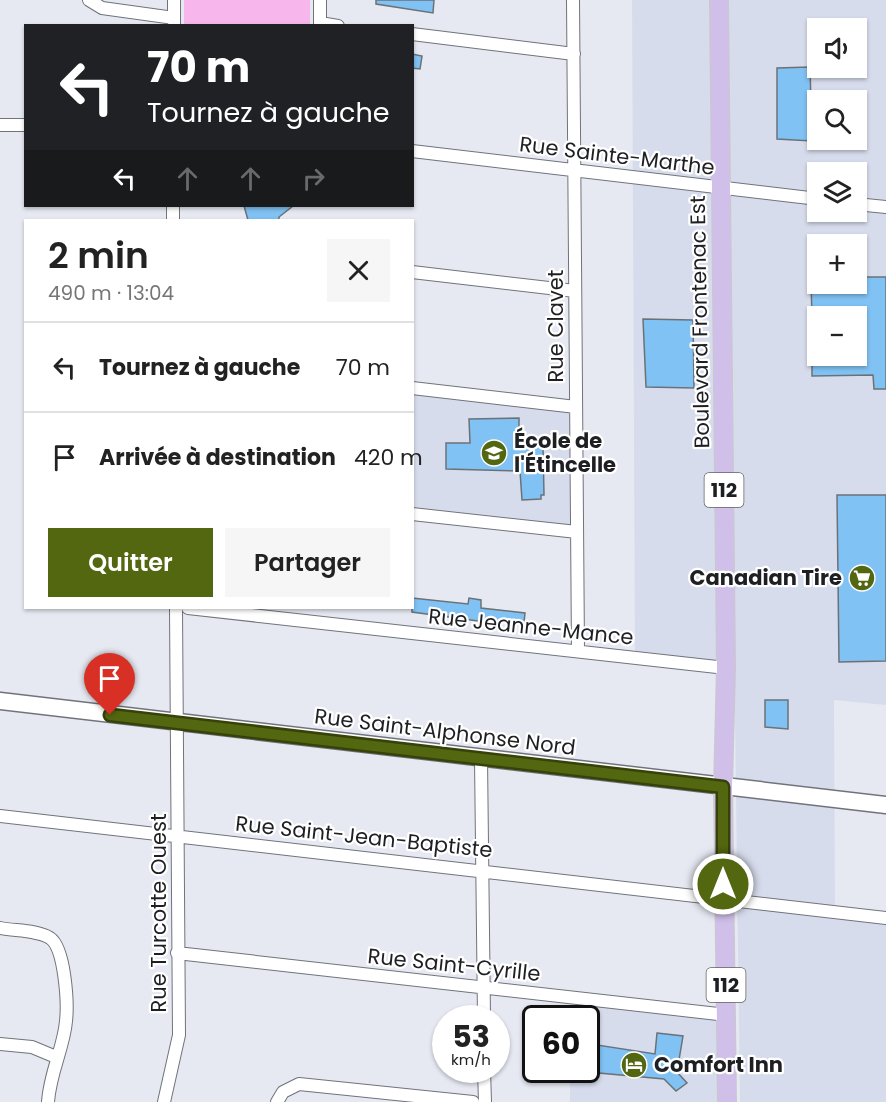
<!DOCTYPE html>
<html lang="fr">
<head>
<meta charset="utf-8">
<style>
	:root { --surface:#fff; --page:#f6f6f6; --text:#222; --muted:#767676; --line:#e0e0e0; --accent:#536610 }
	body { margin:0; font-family:Poppins,sans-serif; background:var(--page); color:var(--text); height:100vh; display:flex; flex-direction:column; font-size:22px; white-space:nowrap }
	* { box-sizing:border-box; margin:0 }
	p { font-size:20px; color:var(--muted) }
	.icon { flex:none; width:33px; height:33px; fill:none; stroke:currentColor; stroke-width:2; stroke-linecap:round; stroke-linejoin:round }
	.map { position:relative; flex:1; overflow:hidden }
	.sheet { position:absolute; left:24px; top:219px; width:390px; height:390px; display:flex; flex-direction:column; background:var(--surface); border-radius:0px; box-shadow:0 2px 4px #0004 }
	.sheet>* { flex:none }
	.top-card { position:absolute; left:24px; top:24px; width:390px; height:183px; border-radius:0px; box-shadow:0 2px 4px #0004; background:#202124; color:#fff; overflow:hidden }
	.buttons { position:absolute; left:807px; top:18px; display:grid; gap:12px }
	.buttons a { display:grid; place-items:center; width:60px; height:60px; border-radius:0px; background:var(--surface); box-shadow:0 2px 4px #0004; font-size:30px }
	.speed { position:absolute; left:432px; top:1005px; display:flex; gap:12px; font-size:30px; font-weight:700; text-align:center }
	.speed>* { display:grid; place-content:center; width:78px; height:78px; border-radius:50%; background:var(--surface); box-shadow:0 2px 4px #0004; line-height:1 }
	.speed small { font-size:15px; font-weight:400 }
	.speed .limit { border:3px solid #111; border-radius:9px; background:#fff; color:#111 }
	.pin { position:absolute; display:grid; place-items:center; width:51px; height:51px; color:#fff; margin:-62px -26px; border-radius:50% 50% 50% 0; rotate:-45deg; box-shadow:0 0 6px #0007 }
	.pin .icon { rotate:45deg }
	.me { position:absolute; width:66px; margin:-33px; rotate:0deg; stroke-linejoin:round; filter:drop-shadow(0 0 4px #0008) }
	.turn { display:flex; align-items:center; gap:21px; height:126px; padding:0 24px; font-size:27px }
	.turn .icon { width:78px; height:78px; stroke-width:2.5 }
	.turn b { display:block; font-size:42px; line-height:51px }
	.lanes { display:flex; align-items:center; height:57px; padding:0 24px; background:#0003; justify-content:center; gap:30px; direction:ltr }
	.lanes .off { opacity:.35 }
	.round { display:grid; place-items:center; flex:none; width:63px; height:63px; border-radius:0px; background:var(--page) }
	.head { display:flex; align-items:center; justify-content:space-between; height:102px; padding:0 24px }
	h1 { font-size:36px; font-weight:600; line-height:45px }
	.cta { display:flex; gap:12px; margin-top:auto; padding:12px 24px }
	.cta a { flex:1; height:69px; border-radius:0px; background:var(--accent); color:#fff; font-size:24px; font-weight:600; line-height:69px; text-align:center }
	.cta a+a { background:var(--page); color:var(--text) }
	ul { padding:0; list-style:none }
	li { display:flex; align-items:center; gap:18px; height:90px; padding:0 24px; border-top:2px solid var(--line) }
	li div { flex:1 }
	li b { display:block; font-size:22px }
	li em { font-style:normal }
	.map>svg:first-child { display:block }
</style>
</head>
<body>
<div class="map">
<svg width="886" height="1102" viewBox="0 0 886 1102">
	<rect width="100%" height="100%" fill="#e6e9f2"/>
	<path fill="#d7dcec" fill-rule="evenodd" d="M632 0H712L723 668 635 658Z
		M719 0H886V705L834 700 835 912 886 918V1102H740L726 23ZM818 28H856V68H818ZM818 100H856V140H818ZM818 172H856V212H818ZM818 244H856V284H818ZM818 316H856V356H818Z
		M413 388 576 407 577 532 413 514Z
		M571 1004 722 1019 723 1102H570V1070H586V1018H571Z"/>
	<path fill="#f7b7ec" d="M184 0H310V25H184Z"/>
	<path fill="#80c2f3" stroke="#6b7277" stroke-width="1.5" d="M376 0H434L433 13 376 4Z
		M412 54 422 56 420 69 412 68Z
		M810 67 812 141 777 139V68Z
		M244 206H293L279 217V220H248Z
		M856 277H886V389H874L873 375 812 376V356H856V316H812L811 284H856Z
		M643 319 693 320 694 388 646 387Z
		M519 418V442L543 445 544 495H541V499L522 500 520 471 446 469V443H470L469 419Z
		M837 495H886V661L839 662Z
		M412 598 468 604 469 598 481 600V608L525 613 524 623 500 621V624L412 612Z
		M765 700H788V729L765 727Z
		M657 1033 683 1036 677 1072 687 1083 676 1091 664 1079 588 1072 591 1044 655 1054Z"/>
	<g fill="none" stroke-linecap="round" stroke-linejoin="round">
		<defs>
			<path id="street" d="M89 0 102 8 174 18
				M174 0V24
				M320 0V26
				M573 0 578 651
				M320 23 338 26
				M412 34 574 54
				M0 125H26
				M412 151 818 199
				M856 204 886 207
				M173 220V206
				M412 272 575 291
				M412 388 576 407
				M412 514 577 532
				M188 608 726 668
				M481 758 484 1018
				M0 816 886 918
				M0 928C15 931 37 930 50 938 65 948 68 1003 66 1021 64 1047 50 1072 48 1102
				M177 953 727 1015
				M0 1044 32 1047 56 1057
				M484 1070 485 1102
				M164 1102 179 1035 176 608
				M277 1102 283 1092 299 1084 473 1102"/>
			<path id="secondary" d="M0 701 886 805"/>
			<path id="primary" d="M719 0 726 668 723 787 727 1102"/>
		</defs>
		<use href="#street" stroke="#71737b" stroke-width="14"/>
		<use href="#secondary" stroke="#71737b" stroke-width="19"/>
		<use href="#primary" stroke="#c9c9ca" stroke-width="20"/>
		<use href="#street" stroke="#fff" stroke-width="12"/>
		<use href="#secondary" stroke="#fff" stroke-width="16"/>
		<use href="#primary" stroke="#d0bfe9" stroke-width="18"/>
	</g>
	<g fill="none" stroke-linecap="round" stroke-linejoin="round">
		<defs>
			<path id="route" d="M110 715 723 787V884"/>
		</defs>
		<use href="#route" stroke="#36420a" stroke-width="15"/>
		<use href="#route" stroke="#536610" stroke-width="10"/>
	</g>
	<defs>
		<symbol id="school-disc" viewBox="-11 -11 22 22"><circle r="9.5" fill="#536610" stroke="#fff"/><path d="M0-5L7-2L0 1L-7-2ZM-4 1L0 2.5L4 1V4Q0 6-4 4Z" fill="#fff"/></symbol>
		<symbol id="supermarket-disc" viewBox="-11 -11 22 22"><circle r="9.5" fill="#536610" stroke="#fff"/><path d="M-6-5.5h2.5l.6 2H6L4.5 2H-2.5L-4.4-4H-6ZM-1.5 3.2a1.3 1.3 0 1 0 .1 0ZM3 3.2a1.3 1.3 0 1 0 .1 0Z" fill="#fff"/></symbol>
		<symbol id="hotel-disc" viewBox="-11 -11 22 22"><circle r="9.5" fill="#536610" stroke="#fff"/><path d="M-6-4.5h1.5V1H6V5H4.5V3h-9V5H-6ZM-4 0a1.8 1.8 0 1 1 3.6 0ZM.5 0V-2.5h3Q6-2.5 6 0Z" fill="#fff"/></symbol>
	</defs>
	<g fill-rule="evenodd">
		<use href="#school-disc" x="479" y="438" width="30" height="30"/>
		<use href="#supermarket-disc" x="847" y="563" width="30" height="30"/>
		<use href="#hotel-disc" x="619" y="1050" width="30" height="30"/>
	</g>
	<g text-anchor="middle" stroke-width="4.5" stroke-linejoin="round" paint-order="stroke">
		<g fill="#fff" stroke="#626264" stroke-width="1.5">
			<rect x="704.5" y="473" width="39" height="34" rx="4.5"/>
			<rect x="706.5" y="968" width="39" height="34" rx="4.5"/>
		</g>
		<g font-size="20" font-weight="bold" fill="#1e1f22">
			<text x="724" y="497">112</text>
			<text x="726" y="992">112</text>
		</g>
		<g font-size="21" fill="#1e1f22" stroke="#fff">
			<text transform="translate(617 156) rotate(7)" y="7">Rue Sainte-Marthe</text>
			<text transform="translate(700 322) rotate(-91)" y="7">Boulevard Frontenac Est</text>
			<text transform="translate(556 326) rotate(-90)" y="7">Rue Clavet</text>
			<text transform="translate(531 627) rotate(6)" y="7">Rue Jeanne-Mance</text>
			<text transform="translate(445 732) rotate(7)" y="7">Rue Saint-Alphonse Nord</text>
			<text transform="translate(364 837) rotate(6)" y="7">Rue Saint-Jean-Baptiste</text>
			<text transform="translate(159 913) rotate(-90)" y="7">Rue Turcotte Ouest</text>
			<text transform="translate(454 965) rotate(6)" y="7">Rue Saint-Cyrille</text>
		</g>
		<g font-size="21" font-weight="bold" fill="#1e1f22" stroke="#fff" text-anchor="start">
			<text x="514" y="448">École de<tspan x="514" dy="24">l'Étincelle</tspan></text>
			<text x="842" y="585" text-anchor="end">Canadian Tire</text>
			<text x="654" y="1072">Comfort Inn</text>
		</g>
	</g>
</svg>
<div class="buttons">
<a><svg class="icon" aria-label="sound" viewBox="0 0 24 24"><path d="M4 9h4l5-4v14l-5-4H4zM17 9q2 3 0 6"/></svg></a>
<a><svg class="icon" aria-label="search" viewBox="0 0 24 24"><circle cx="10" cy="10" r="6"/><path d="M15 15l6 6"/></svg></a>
<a><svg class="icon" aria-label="layers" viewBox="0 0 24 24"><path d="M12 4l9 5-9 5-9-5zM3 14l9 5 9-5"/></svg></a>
<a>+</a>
<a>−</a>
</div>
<div class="speed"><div>53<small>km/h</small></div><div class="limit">60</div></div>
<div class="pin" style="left:110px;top:715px;background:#d93025"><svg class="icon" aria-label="arrive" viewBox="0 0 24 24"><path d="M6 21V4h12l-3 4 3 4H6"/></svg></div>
<svg class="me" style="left:723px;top:884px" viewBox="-20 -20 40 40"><circle r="17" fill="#536610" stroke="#fff" stroke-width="3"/><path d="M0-11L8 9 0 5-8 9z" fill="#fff"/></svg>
<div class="top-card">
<div class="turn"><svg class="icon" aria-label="left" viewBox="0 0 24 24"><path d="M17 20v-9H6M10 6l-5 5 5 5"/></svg><div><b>70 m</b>Tournez à gauche</div></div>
<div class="lanes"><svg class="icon" aria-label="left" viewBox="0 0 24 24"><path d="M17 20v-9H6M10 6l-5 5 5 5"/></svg><svg class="icon off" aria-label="ahead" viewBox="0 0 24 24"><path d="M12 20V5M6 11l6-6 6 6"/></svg><svg class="icon off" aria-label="ahead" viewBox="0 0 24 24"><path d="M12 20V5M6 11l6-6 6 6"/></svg><svg class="icon off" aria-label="right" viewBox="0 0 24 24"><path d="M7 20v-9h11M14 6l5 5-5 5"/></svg></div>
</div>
<section class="sheet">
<div class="head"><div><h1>2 min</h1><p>490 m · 13:04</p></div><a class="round"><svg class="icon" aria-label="close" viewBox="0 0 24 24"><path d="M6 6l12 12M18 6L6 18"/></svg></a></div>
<ul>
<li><svg class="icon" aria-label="left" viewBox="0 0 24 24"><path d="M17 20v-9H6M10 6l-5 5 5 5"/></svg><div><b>Tournez à gauche</b></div><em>70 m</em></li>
<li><svg class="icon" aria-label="arrive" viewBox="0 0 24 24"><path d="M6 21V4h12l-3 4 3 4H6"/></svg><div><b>Arrivée à destination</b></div><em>420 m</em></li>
</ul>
<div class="cta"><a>Quitter</a><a>Partager</a></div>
</section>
</div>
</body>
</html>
